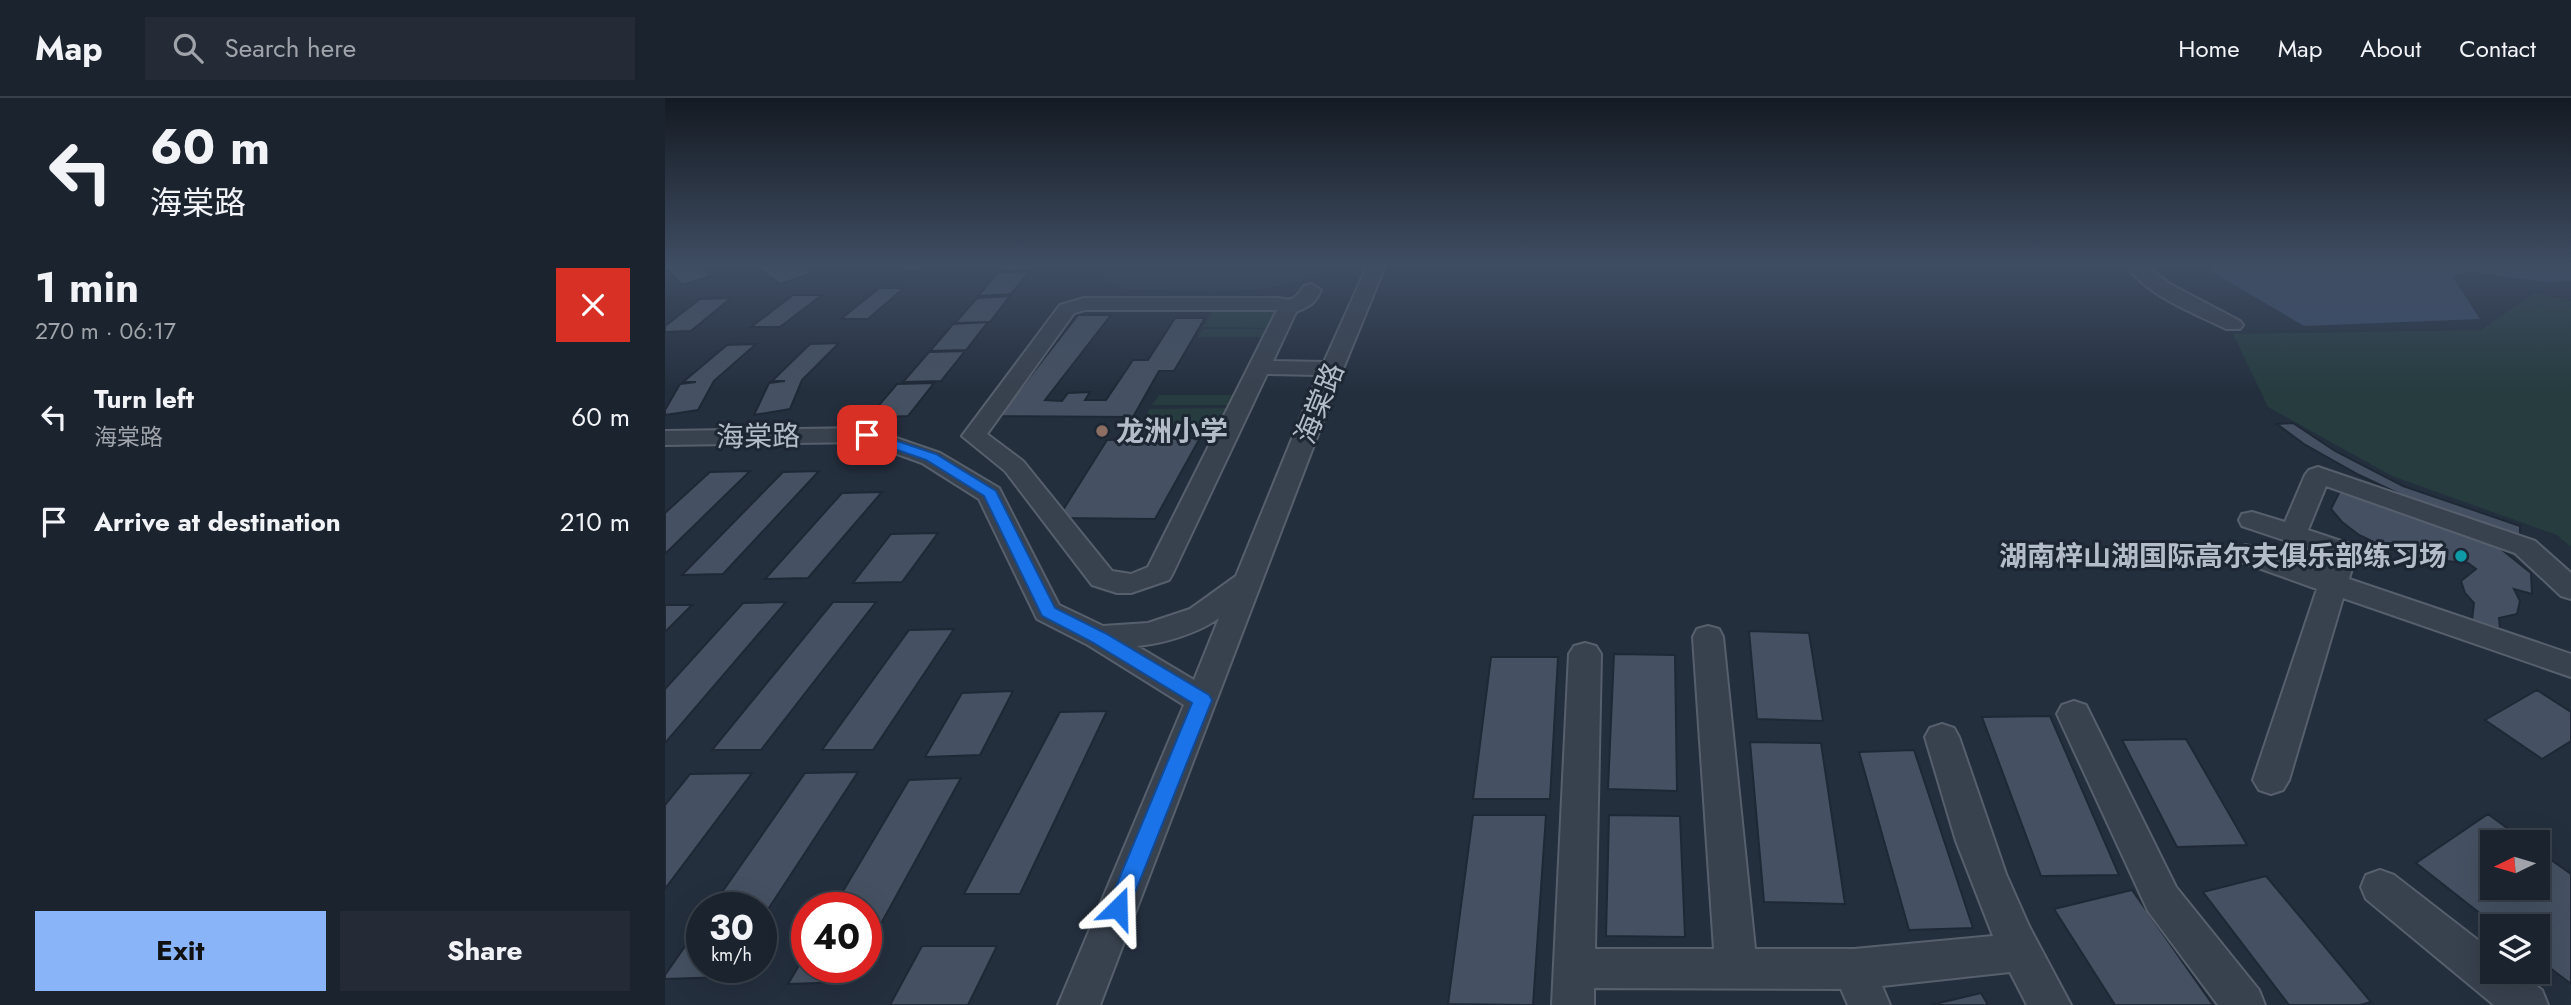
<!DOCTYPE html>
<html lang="en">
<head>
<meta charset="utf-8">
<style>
	:root { --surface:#1b232e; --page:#242b36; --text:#f1f3f6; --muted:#a0a4aa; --line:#39404a; --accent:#8ab4f8 }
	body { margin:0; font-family:Jost,"Noto Sans SC",sans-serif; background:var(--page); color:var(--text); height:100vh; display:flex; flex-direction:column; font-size:26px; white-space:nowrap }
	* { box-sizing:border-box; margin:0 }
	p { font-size:23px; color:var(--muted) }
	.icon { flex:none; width:38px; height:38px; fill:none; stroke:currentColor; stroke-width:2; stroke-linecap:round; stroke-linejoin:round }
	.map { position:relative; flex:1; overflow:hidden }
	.panel { display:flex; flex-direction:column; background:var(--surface); width:665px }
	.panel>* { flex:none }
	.top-card { background:#1b232e; color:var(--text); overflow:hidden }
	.needle { width:46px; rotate:265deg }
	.buttons { position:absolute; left:1815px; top:732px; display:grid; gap:14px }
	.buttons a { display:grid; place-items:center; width:70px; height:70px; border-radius:0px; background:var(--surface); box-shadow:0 7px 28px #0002,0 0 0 2px var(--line); font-size:35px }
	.speed { position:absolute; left:21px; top:794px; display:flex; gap:14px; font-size:35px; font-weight:700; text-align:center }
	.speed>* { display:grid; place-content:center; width:91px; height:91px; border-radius:50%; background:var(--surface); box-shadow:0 7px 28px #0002,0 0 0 2px var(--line); line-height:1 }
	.speed small { font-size:18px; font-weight:400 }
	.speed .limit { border:10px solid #d22; background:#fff; color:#111 }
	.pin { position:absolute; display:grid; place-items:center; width:60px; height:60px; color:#fff; margin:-30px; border-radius:14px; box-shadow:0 4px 10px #0006 }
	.me { position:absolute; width:77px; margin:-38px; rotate:22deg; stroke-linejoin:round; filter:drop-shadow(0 0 5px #0008) }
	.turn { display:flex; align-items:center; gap:24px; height:147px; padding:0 35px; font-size:32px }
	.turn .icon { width:91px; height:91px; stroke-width:2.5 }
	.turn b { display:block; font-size:49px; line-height:60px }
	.round { display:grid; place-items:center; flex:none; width:74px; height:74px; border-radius:0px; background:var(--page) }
	.summary { display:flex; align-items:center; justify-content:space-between; height:119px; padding:0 35px }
	h1 { font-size:42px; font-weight:700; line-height:52px }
	.primary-button { display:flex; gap:14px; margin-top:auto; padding:14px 35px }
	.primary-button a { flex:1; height:80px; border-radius:0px; background:var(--accent); color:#111; font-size:28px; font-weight:700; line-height:80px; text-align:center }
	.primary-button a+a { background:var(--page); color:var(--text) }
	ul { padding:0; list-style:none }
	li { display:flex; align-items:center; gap:21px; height:105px; padding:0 35px }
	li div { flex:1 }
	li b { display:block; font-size:26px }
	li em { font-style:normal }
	header { display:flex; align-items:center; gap:42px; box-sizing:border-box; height:98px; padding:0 35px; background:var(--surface); border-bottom:2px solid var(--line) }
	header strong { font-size:33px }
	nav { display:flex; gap:38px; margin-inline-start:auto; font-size:24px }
	.search { width:490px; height:63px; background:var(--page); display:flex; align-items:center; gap:18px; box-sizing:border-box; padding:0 24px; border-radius:0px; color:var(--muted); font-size:26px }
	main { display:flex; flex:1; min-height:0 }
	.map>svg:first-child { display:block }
</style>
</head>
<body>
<header>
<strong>Map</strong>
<div class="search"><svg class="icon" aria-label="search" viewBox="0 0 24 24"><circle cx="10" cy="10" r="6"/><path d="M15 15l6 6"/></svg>Search here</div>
<nav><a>Home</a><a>Map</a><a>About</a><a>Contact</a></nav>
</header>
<main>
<section class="panel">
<div class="top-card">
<div class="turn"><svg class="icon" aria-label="left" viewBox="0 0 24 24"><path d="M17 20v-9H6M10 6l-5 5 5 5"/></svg><div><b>60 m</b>海棠路</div></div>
</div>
<div class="summary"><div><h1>1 min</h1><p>270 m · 06:17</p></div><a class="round" style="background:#d93025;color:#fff"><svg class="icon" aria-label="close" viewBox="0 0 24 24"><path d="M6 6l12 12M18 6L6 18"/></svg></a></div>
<ul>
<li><svg class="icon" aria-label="left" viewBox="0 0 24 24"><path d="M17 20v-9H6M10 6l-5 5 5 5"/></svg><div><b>Turn left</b><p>海棠路</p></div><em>60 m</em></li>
<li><svg class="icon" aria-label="arrive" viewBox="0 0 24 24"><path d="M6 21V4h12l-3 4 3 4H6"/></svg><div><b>Arrive at destination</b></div><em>210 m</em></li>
</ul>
<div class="primary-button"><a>Exit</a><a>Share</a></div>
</section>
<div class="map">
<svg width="1906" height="907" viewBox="0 0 1906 907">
	<rect width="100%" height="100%" fill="#242f3e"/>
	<path fill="#263c3f" d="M444 166H663C632 204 508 191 459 191L440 183 439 175Z
		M1869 195 1906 203V449L1892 437 1727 378 1603 309 1568 236 1816 232Z
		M548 212H614L606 230 538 229Z
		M538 231H605L602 239H533Z
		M494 297H569L564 307H487Z
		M562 310 552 333H471L485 311Z"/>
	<path fill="#394c67" d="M1544 166H1906V183L1879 184 1802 173 1787 178 1815 221 1639 228 1547 174Z"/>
	<path fill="#455162" stroke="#1f2835" stroke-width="2" d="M0 166H32L46 178 17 187 0 170Z
		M135 166 148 175 115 186 89 167Z
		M231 166H275L247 175Z
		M341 166H372L367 172 336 173Z
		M365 173 346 196 313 198 333 174Z
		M214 190H239L203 221H176Z
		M128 197H157L115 229H86Z
		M345 198 325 224 290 225 312 200Z
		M66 200 26 233 0 234V228L35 201Z
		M413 217H446L380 302 397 303 403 295 425 294 420 302H441L468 262H483L510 220H540L509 273H494L468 319 334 318Z
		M323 224 301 252 265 253 288 226Z
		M174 245 137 282 125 311 89 317 104 285 120 283H107L145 246Z
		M91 246 49 283 33 312 0 317V312L15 286 31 284H18L62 247Z
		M300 253 276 283 238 284 264 254Z
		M269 285 243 318 203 320 232 286Z
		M1628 325 1670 353 1738 388 1855 428V440L1743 400 1694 377 1639 346 1612 326Z
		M535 340 490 421 393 420 442 342Z
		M85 373 0 456V415L45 374Z
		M154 373 58 476 17 477 118 374Z
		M1677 389 1809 436V441L1831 447 1866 475 1867 496 1849 491 1855 503 1852 516 1834 520 1835 531 1807 522 1809 505 1800 495 1796 483 1811 471 1803 465 1758 461 1717 448 1694 437 1677 424 1666 411Z
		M217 394 143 480 100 481 177 395Z
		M273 435 237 484 188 485 226 436Z
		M121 504 0 645V591L78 505Z
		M168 504H211L96 652H47Z
		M0 507H27L0 534Z
		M289 531 208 652H157L244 532Z
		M1084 533 1144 535 1158 623 1092 621Z
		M949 556 1010 557 1012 693 943 691Z
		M826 559H893L885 701H808Z
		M1872 592 1906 614V643L1877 661 1820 622Z
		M348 593 315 657 260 659 297 595Z
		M442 613 355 796H299L395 614Z
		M1385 618 1454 777 1376 778 1317 619Z
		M1521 641 1582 747 1512 749 1457 642Z
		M1085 644 1156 645 1180 806 1099 804Z
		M1249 652 1308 830 1244 832 1194 654Z
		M193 674 96 822V810H46L140 675Z
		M87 675 0 791V707L25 676Z
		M296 680 201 853V810H168L244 682Z
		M1823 716 1861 744H1827V789H1872V752L1906 776V886L1872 860V828H1831L1751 765Z
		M808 717H881L868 907 783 906Z
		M944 717 1015 718 1020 839 941 838Z
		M1601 778 1706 904 1695 907H1624L1538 794Z
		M1467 792 1548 907H1450L1389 811Z
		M37 824V870H65L59 879 0 881V877Z
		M257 848H332L303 907H225Z
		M142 854V870H192L184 884 123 886Z
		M1316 895 1323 907H1266Z"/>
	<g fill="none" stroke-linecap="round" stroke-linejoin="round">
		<defs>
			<path id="minor" d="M703 166H721L678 271 435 907H393L519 607 423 547 372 521 314 401 257 365 199 344 0 347V333L202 330 275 355 334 390 394 507 438 528 483 525 525 511 571 478 653 277 602 276 508 475 504 482 466 495H452L427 487 340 373 297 338 395 207 419 200H614C629 204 631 199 639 188L646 186 656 192C650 206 645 208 631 214L608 263 659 264ZM420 212H612L483 469 466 476 447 473 358 363 322 336 409 215ZM554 520 529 582 472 548C497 546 534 535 554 520Z
				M1460 166H1479L1505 186 1575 223 1578 227 1575 231H1561C1527 214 1482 198 1460 166Z
				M1653 369 1870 443 1906 475V501L1896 498 1850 455 1661 388 1643 432 1688 447 1692 453 1684 481 1906 556V579L1678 500 1624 682 1618 692 1606 696 1594 692 1588 682 1652 491 1571 462 1567 456 1571 450 1581 447 1658 472 1663 457 1577 428 1574 422 1577 416 1587 414 1620 424 1640 377 1644 372Z
				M1043 528 1054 531 1058 539 1090 851H1189L1328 838 1291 743 1260 639 1265 630 1277 626 1289 630 1294 639 1341 776 1364 828 1406 907H1362L1345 874 1217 888 1225 907H1183L1176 891 929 890V907H887L904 556 909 548 920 545 931 548 936 556 930 851H1049L1028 539 1032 531Z
				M1409 603 1421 607 1511 789 1594 892 1600 907H1553L1483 813 1392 616 1397 607Z
				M1715 772 1729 777 1827 853V873H1852L1877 892 1883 907H1829L1701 801 1696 789 1701 777Z"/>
		</defs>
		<use href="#minor" stroke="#565f6c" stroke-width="4"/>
		<use href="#minor" fill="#38414e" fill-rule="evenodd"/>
	</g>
	<linearGradient id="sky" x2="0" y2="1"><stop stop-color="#141a22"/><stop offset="0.57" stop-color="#3f4d63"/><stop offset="1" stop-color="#3f4d63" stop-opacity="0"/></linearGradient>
	<rect width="1906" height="293" fill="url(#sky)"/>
	<path fill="#1a73e8" stroke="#114b97" stroke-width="2" d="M202 333 271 356 331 393 390 510 440 535 544 597 547 602 461 817 453 820 445 817 442 810 527 605 427 544 377 518 319 398 261 362 198 340V334Z"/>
	<circle fill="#8d6e63" stroke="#1d2633" stroke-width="2.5" cx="437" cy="333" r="7"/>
	<circle fill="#0f9aa8" stroke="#1d2633" stroke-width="2.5" cx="1796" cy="458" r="7"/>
	<g text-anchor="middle" stroke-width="6" stroke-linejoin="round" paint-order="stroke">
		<g font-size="28" fill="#b4bcc9" stroke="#1d2633">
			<text transform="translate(654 305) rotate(-68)" y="10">海棠路</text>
			<text transform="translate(93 338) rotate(-1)" y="10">海棠路</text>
		</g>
		<g font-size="28" font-weight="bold" fill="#b4bcc9" stroke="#1d2633" text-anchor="start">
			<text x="451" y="343">龙洲小学</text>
			<text x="1782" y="468" text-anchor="end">湖南梓山湖国际高尔夫俱乐部练习场</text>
		</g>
	</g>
</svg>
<div class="buttons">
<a><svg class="needle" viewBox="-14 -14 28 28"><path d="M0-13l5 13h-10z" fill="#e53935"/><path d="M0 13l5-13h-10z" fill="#a0a4aa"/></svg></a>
<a><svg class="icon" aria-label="layers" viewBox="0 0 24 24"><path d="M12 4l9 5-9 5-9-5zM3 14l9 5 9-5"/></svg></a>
</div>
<div class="speed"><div>30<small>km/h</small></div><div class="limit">40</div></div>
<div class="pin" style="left:202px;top:337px;background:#d93025"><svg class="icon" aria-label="arrive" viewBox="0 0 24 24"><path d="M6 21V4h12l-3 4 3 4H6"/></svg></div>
<svg class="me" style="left:453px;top:810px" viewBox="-20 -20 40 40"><path d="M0-17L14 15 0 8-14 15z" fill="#1a73e8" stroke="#fff" stroke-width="4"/></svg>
</div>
</main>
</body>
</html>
